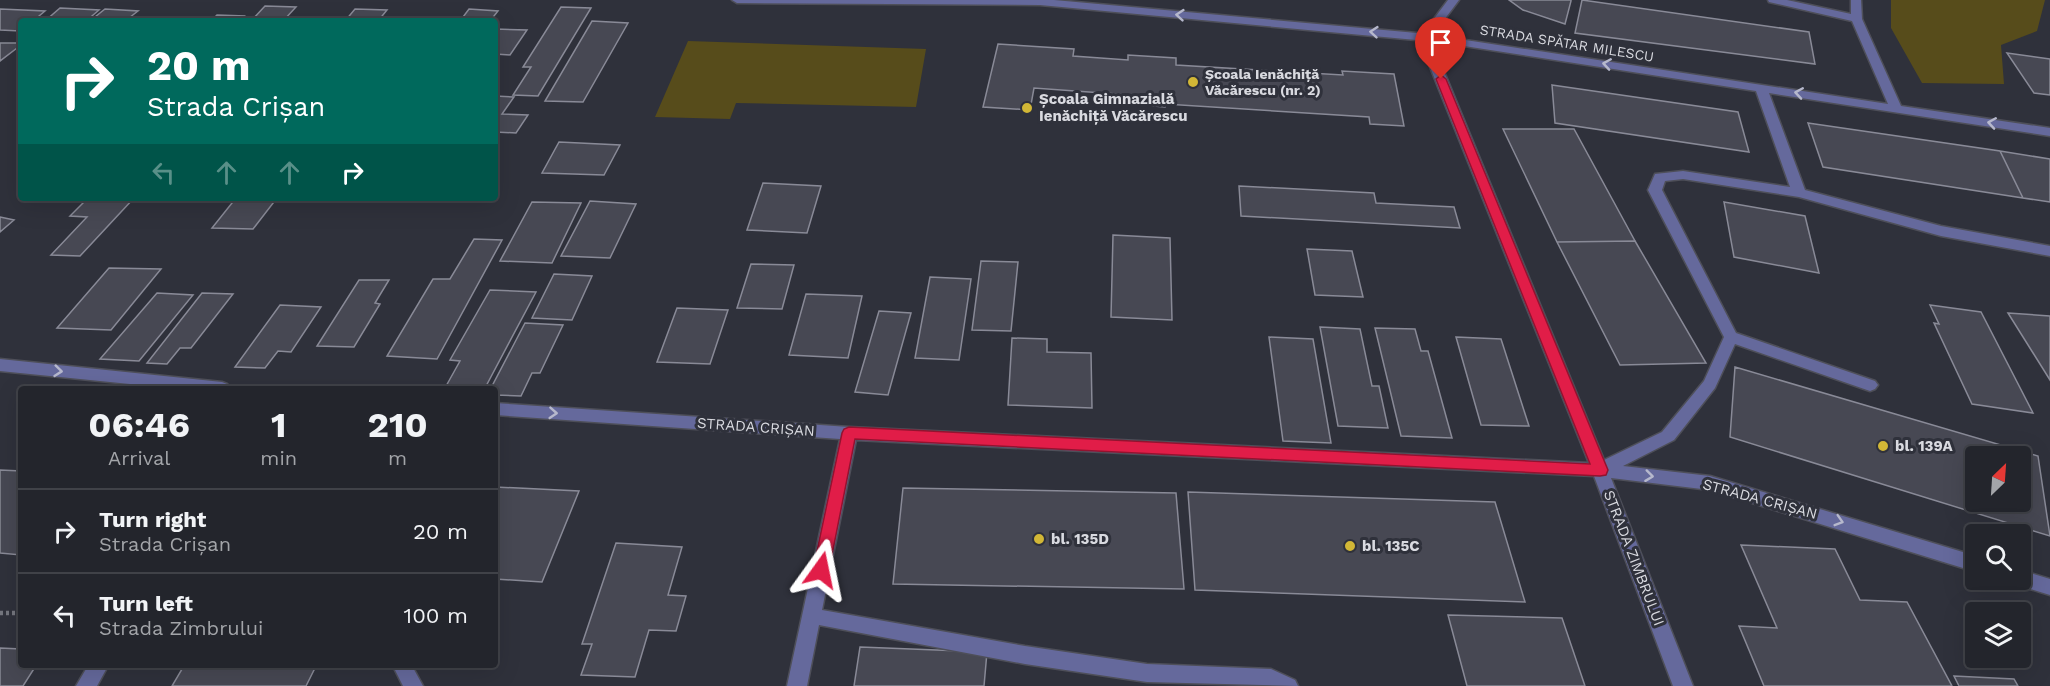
<!DOCTYPE html>
<html lang="en">
<head>
<meta charset="utf-8">
<style>
	:root { --surface:#23252c; --page:#2f3138; --text:#f1f3f6; --muted:#a3a5a9; --line:#404248 }
	body { margin:0; font-family:"Work Sans",sans-serif; background:var(--page); color:var(--text); height:100vh; display:flex; flex-direction:column; font-size:22px; white-space:nowrap }
	* { box-sizing:border-box; margin:0 }
	p { font-size:20px; color:var(--muted) }
	.icon { flex:none; width:33px; height:33px; fill:none; stroke:currentColor; stroke-width:2; stroke-linecap:round; stroke-linejoin:round }
	.map { position:relative; flex:1; overflow:hidden }
	.details { position:absolute; left:18px; top:386px; width:480px; height:282px; display:flex; flex-direction:column; background:var(--surface); border-radius:6px; box-shadow:0 6px 24px #0002,0 0 0 2px var(--line) }
	.details>* { flex:none }
	.banner { position:absolute; left:18px; top:18px; width:480px; height:183px; border-radius:6px; box-shadow:0 6px 24px #0002,0 0 0 2px var(--line); background:#00695c; color:#fff; overflow:hidden }
	.needle { width:39px; rotate:25deg }
	.buttons { position:absolute; left:1965px; top:446px; display:grid; gap:12px }
	.buttons a { display:grid; place-items:center; width:66px; height:66px; border-radius:6px; background:var(--surface); box-shadow:0 6px 24px #0002,0 0 0 2px var(--line); font-size:30px }
	.pin { position:absolute; display:grid; place-items:center; width:51px; height:51px; color:#fff; margin:-62px -26px; border-radius:50% 50% 50% 0; rotate:-45deg; box-shadow:0 0 6px #0007 }
	.pin .icon { rotate:45deg }
	.me { position:absolute; width:66px; margin:-33px; rotate:12deg; stroke-linejoin:round; filter:drop-shadow(0 0 4px #0008) }
	.turn { display:flex; align-items:center; gap:21px; height:126px; padding:0 30px; font-size:27px }
	.turn .icon { width:78px; height:78px; stroke-width:2.5 }
	.turn b { display:block; font-size:42px; line-height:51px }
	.lanes { display:flex; align-items:center; height:57px; padding:0 30px; background:#0003; justify-content:center; gap:30px; direction:ltr }
	.lanes .off { opacity:.35 }
	.eta { display:flex; justify-content:space-evenly; align-items:center; height:102px; text-align:center }
	.eta b { font-size:36px; font-weight:700; line-height:42px }
	ul { padding:0; list-style:none }
	li { display:flex; align-items:center; gap:18px; height:84px; padding:0 30px; border-top:2px solid var(--line) }
	li div { flex:1 }
	li b { display:block; font-size:22px }
	li em { font-style:normal }
	.map>svg:first-child { display:block }
</style>
</head>
<body>
<div class="map">
<svg width="2050" height="686" viewBox="0 0 2050 686">
	<rect width="100%" height="100%" fill="#2f313b"/>
	<path fill="#574c1b" d="M1891 0H2045L2037 31 2001 45 2004 84 1922 83 1891 28Z
		M688 41 926 49 916 107 736 103 730 119 655 117Z"/>
	<path fill="#474853" stroke="#898a97" stroke-width="1.5" fill-rule="evenodd" d="M1509 0H1571V1L1565 24 1523 10Z
		M1582 0 1809 32 1815 64 1575 33Z
		M265 6 296 7 283 21H251Z
		M561 7 591 8 538 96 513 95 531 67H523Z
		M60 8 99 10 86 21H45Z
		M0 9 45 11 33 21H21L20 31 0 30Z
		M105 9 138 11 125 21H90Z
		M355 9 387 10 378 21H345Z
		M469 9 498 11 490 21H460Z
		M217 15 244 16 238 21H211Z
		M592 21 628 23 583 102 545 101Z
		M495 29 527 30 510 55 495 54Z
		M0 43H21V45L0 61Z
		M998 44 1074 49 1073 56 1128 60V55L1176 58V65L1343 75 1342 71 1394 74 1404 126 1370 124 1369 117 1165 104V107L1129 104 1130 95 1034 88 1030 110 983 107Z
		M2007 53 2050 59V95L2034 93Z
		M1552 85 1738 112 1749 152 1555 123Z
		M495 96 514 97 502 114 528 115 516 133 495 132Z
		M1808 123 2000 151 2023 198 1823 167Z
		M1503 129H1574L1635 241 1557 242Z
		M559 142 620 145 604 175 542 173Z
		M2000 151 2050 159V202L2023 198Z
		M763 183 821 186 807 233 747 230Z
		M1239 186 1374 193 1376 203 1454 207 1460 228 1241 216Z
		M88 198H134L80 256 51 255 87 217 70 216Z
		M236 198H277L253 229 212 228Z
		M590 201 636 204 610 258 561 256Z
		M532 202 581 203 552 263 500 261Z
		M1724 202 1805 216 1819 273 1734 257Z
		M0 217 14 220 0 232Z
		M1113 235 1170 238 1172 320 1111 317Z
		M474 239 502 240 437 359 387 356 433 279H450Z
		M1635 241 1706 363 1620 365 1557 242Z
		M1307 249 1352 251 1363 297 1315 295Z
		M981 261 1018 262 1011 331 972 330Z
		M751 264 794 265 782 309 737 308Z
		M109 268 161 269 111 330 57 328Z
		M554 274 592 276 572 320 532 318Z
		M930 277 971 279 959 360 915 358Z
		M359 280H389L375 303 380 304 354 347 317 346Z
		M490 290 536 292 485 388H445L460 361 450 360Z
		M157 293 193 295 139 361 100 359Z
		M202 293 233 294 191 348H180L167 364 147 363Z
		M806 294 862 296 848 358 789 355Z
		M280 305 321 307 291 352 278 351 265 368 235 367Z
		M1930 305 1981 312 2033 413 1972 404 1934 323 1939 324Z
		M677 308 728 310 710 364 657 362Z
		M879 311 911 313 888 395 855 392Z
		M2008 313 2050 316V380Z
		M525 323 563 325 540 373H532L521 396 495 395V388H491Z
		M1320 327 1360 329 1372 386H1379L1388 428 1338 426Z
		M1375 328 1415 329 1421 351H1428L1452 438 1401 436Z
		M1269 337 1313 339 1331 443 1283 441Z
		M1456 337 1501 339 1529 426 1481 425Z
		M1012 338 1047 339V352L1091 353 1092 408 1008 405Z
		M1735 367 2038 456 2050 536 1730 437ZM1976 456H2020V501H1976Z
		M0 470 21 471V555L0 553Z
		M495 487 579 491 542 582 495 579Z
		M903 488 1176 493 1184 589 893 584Z
		M1188 492 1495 502 1525 602 1195 590Z
		M616 543 682 547 668 595 686 596 676 631 649 630 635 677 581 675 592 644H582Z
		M1741 545 1835 549 1860 600 1907 602 1952 686H1764L1739 626 1777 628Z
		M1448 615 1562 618 1585 686H1467Z
		M860 647 987 652 984 686H854Z
		M0 648 21 649V664H37L23 686H0Z
		M185 664H317L306 686H172Z
		M1954 676 2014 679 2018 686H1959Z"/>
	<g fill="none" stroke-linecap="round" stroke-linejoin="round">
		<defs>
			<path id="minor" d="M732 0H1054L1428 34 1433 20 1448 0H1459L1444 20 1439 36 1888 104 1852 21 1769 2 1768 0H1787L1851 14V0H1861L1862 19 1901 106 2050 128V136L1769 93 1805 190 1941 226 2050 246V256L1941 236 1799 197 1683 179 1665 181 1662 190 1736 333 1875 381 1878 385 1875 389 1870 391 1735 344 1715 388 1674 440 1623 466 1710 476 1976 556V572L1710 490 1611 478 1693 686H1673L1594 476 856 440 822 610 1025 646 1147 664 1271 669 1295 680 1298 686 1147 682 1025 664 819 625 807 686H787L840 439 495 415V403L849 427 1589 463 1426 57 1427 41 1040 5 737 3ZM1438 42 1756 91 1790 187 1683 171 1655 174 1648 190 1724 337 1704 381 1662 432 1604 460 1438 57Z
				M0 359 222 382 227 384 230 388H170L0 371Z
				M2020 570 2050 579V595L2014 584 2012 579H2020Z
				M89 664H109L97 686H76Z
				M392 664H411L423 686H403Z"/>
		</defs>
		<use href="#minor" stroke="#4e4f59" stroke-width="3"/>
		<path stroke="#74767e" stroke-width="4.5" stroke-dasharray="3 3" stroke-linecap="butt" d="M0 613H21"/>
		<use href="#minor" fill="#65699c" fill-rule="evenodd"/>
	</g>
	<defs><path id="oneway-chevron" d="M-2-3.5L2.5 0L-2 3.5" fill="none" stroke-width="1.6" stroke-linecap="round" stroke-linejoin="round" transform="scale(1.5)"/></defs>
	<g stroke="#b6b8cc">
		<use href="#oneway-chevron" transform="translate(1180 15) rotate(-175)"/>
		<use href="#oneway-chevron" transform="translate(1374 32) rotate(-175)"/>
		<use href="#oneway-chevron" transform="translate(1607 64) rotate(-171)"/>
		<use href="#oneway-chevron" transform="translate(1799 93) rotate(-171)"/>
		<use href="#oneway-chevron" transform="translate(1992 123) rotate(-171)"/>
		<use href="#oneway-chevron" transform="translate(58 371) rotate(6)"/>
		<use href="#oneway-chevron" transform="translate(553 413) rotate(4)"/>
		<use href="#oneway-chevron" transform="translate(1649 476) rotate(7)"/>
		<use href="#oneway-chevron" transform="translate(1839 521) rotate(17)"/>
	</g>
	<path fill="#e11d48" stroke="#92132f" stroke-width="1.5" d="M1441 75 1446 79 1608 470 1606 475 1600 476 855 439 829 570 827 575 821 577 815 575 813 570 842 433 844 429 849 427 1590 464 1436 79Z"/>
	<g fill="#d2b736" stroke="#2f313b" stroke-width="2">
		<circle cx="1193" cy="82" r="6"/>
		<circle cx="1027" cy="108" r="6"/>
		<circle cx="1883" cy="446" r="6"/>
		<circle cx="1039" cy="539" r="6"/>
		<circle cx="1350" cy="546" r="6"/>
	</g>
	<g text-anchor="middle" stroke-width="6" stroke-linejoin="round" paint-order="stroke">
		<g font-size="14" fill="#d9dae0" stroke="#2f313b">
			<text transform="translate(1567 43) rotate(9)" y="5">STRADA SPĂTAR MILESCU</text>
		</g>
		<g font-size="14" font-weight="bold" fill="#d9dae0" stroke="#2f313b" text-anchor="start">
			<text x="1205" y="79">Școala Ienăchiță<tspan x="1205" dy="16">Văcărescu (nr. 2)</tspan></text>
		</g>
		<g font-size="15" font-weight="bold" fill="#d9dae0" stroke="#2f313b" text-anchor="start">
			<text x="1039" y="104">Școala Gimnazială<tspan x="1039" dy="17">Ienăchiță Văcărescu</tspan></text>
			<text x="1895" y="451">bl. 139A</text>
			<text x="1051" y="544">bl. 135D</text>
			<text x="1362" y="551">bl. 135C</text>
		</g>
		<g font-size="15" fill="#d9dae0" stroke="#2f313b">
			<text transform="translate(756 427) rotate(4)" y="5">STRADA CRIȘAN</text>
			<text transform="translate(1760 499) rotate(15)" y="5">STRADA CRIȘAN</text>
			<text transform="translate(1634 558) rotate(69)" y="5">STRADA ZIMBRULUI</text>
		</g>
	</g>
</svg>
<div class="buttons">
<a><svg class="needle" viewBox="-14 -14 28 28"><path d="M0-13l5 13h-10z" fill="#e53935"/><path d="M0 13l5-13h-10z" fill="#a3a5a9"/></svg></a>
<a><svg class="icon" aria-label="search" viewBox="0 0 24 24"><circle cx="10" cy="10" r="6"/><path d="M15 15l6 6"/></svg></a>
<a><svg class="icon" aria-label="layers" viewBox="0 0 24 24"><path d="M12 4l9 5-9 5-9-5zM3 14l9 5 9-5"/></svg></a>
</div>
<div class="pin" style="left:1441px;top:79px;background:#d93025"><svg class="icon" aria-label="arrive" viewBox="0 0 24 24"><path d="M6 21V4h12l-3 4 3 4H6"/></svg></div>
<svg class="me" style="left:821px;top:570px" viewBox="-20 -20 40 40"><path d="M0-17L14 15 0 8-14 15z" fill="#e11d48" stroke="#fff" stroke-width="4"/></svg>
<div class="banner">
<div class="turn"><svg class="icon" aria-label="right" viewBox="0 0 24 24"><path d="M7 20v-9h11M14 6l5 5-5 5"/></svg><div><b>20 m</b>Strada Crișan</div></div>
<div class="lanes"><svg class="icon off" aria-label="left" viewBox="0 0 24 24"><path d="M17 20v-9H6M10 6l-5 5 5 5"/></svg><svg class="icon off" aria-label="ahead" viewBox="0 0 24 24"><path d="M12 20V5M6 11l6-6 6 6"/></svg><svg class="icon off" aria-label="ahead" viewBox="0 0 24 24"><path d="M12 20V5M6 11l6-6 6 6"/></svg><svg class="icon" aria-label="right" viewBox="0 0 24 24"><path d="M7 20v-9h11M14 6l5 5-5 5"/></svg></div>
</div>
<section class="details">
<div class="eta">
<div><b>06:46</b><p>Arrival</p></div>
<div><b>1</b><p>min</p></div>
<div><b>210</b><p>m</p></div>
</div>
<ul>
<li><svg class="icon" aria-label="right" viewBox="0 0 24 24"><path d="M7 20v-9h11M14 6l5 5-5 5"/></svg><div><b>Turn right</b><p>Strada Crișan</p></div><em>20 m</em></li>
<li><svg class="icon" aria-label="left" viewBox="0 0 24 24"><path d="M17 20v-9H6M10 6l-5 5 5 5"/></svg><div><b>Turn left</b><p>Strada Zimbrului</p></div><em>100 m</em></li>
</ul>
</section>
</div>
</body>
</html>
